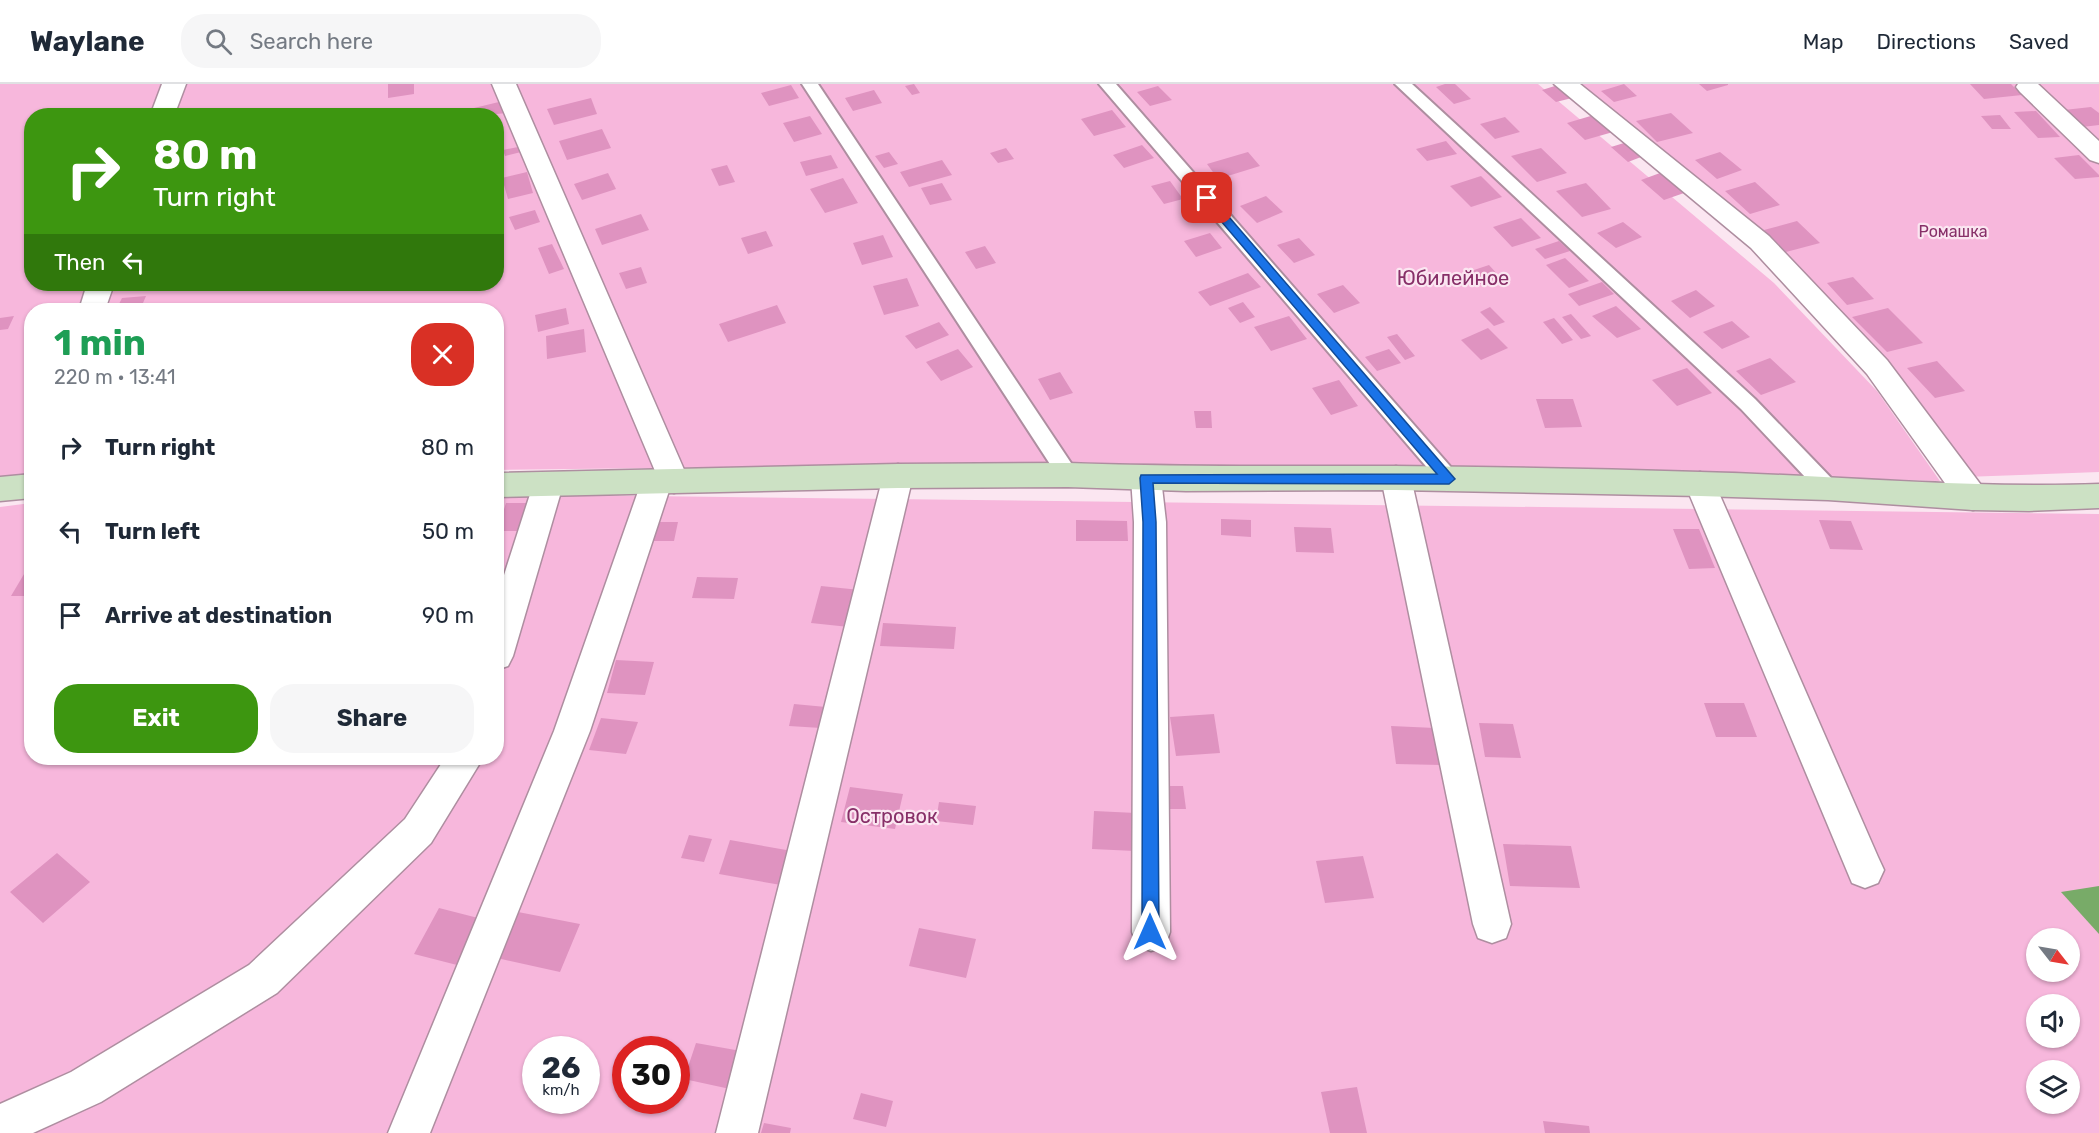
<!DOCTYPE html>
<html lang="en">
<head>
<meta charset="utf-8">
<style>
	:root { --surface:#fff; --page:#f6f6f7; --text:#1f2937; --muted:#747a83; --line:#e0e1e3; --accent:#3d9610 }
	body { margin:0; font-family:Rubik,sans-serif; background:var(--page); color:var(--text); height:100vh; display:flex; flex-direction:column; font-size:22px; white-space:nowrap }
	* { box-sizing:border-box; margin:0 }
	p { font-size:20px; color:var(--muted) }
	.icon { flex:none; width:33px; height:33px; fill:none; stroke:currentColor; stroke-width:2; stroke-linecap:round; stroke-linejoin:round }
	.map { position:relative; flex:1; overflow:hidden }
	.panel { position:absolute; left:24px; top:219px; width:480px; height:462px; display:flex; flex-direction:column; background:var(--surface); border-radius:24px; box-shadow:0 2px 4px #0004 }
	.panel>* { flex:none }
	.hud { position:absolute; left:24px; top:24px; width:480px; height:183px; border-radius:24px; box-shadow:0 2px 4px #0004; background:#3d9610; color:#fff; overflow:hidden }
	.needle { width:39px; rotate:121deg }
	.fabs { position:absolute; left:2026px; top:844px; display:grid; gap:12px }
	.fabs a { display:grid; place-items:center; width:54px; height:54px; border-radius:50%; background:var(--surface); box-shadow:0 2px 4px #0004; font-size:30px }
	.speed { position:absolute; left:522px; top:952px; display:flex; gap:12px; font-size:30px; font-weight:700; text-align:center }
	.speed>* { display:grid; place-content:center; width:78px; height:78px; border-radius:50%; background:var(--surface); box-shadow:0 2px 4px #0004; line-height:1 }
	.speed small { font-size:15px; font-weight:400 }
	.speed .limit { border:9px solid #d22; background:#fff; color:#111 }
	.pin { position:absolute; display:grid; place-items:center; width:51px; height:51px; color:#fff; margin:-26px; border-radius:12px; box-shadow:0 3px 9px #0006 }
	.me { position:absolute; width:66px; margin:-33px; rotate:0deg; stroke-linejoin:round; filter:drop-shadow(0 0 4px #0008) }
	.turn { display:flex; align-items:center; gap:21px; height:126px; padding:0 30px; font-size:27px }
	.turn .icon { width:78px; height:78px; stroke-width:2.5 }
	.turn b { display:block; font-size:42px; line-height:51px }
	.then { display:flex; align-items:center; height:57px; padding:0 30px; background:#0003; gap:12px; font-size:22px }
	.round { display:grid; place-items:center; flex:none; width:63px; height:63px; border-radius:24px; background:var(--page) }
	.head { display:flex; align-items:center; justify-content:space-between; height:102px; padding:0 30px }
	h1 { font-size:36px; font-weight:700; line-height:45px; color:#1e9e55 }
	.cta { display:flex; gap:12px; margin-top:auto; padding:12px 30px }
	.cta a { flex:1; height:69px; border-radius:24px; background:var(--accent); color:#fff; font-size:24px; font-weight:700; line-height:69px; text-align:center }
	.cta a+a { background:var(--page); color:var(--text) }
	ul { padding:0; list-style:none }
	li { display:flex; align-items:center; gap:18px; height:84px; padding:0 30px }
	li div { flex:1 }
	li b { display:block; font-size:22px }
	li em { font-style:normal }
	header { display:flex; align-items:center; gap:36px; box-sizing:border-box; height:84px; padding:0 30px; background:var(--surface); border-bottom:2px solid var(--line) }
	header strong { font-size:28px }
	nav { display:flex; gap:33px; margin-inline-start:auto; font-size:21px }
	.search { width:420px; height:54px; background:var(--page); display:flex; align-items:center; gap:15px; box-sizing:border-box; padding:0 21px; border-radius:24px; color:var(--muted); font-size:22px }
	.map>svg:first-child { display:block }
</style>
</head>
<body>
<header>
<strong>Waylane</strong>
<div class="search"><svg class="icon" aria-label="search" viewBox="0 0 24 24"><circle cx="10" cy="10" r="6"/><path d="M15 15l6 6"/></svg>Search here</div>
<nav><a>Map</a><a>Directions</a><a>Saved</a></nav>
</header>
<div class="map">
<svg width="2099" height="1049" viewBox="0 0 2099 1049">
	<rect width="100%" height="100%" fill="#fbe6f1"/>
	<path fill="#f7b7dc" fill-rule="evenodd" d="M0 0H1538L1774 199 1877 307 1940 397 999 380 497 386 496 226H32L31 391 0 394ZM32 32H496V200H32Z
		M1560 0H2099V388L1964 393 1795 196Z
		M569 411 2099 430V1049H0V423L31 419 32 674H496L497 412ZM2037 855H2070V888H2037ZM2037 921H2070V954H2037ZM536 966H586V1017H536ZM626 966H676V1017H626ZM2037 987H2070V1020H2037Z"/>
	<path fill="#78ab68" d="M2099 802V850L2061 808Z"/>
	<path fill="#df93c0" d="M388 0H414V10L388 14Z
		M914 0 920 9 912 11 905 2Z
		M1445 0H1455L1471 15 1454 20 1436 3Z
		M1624 0 1637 12 1614 18 1601 7Z
		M1699 0H1728V1L1707 7Z
		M1970 0H2011L2022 11 1984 15Z
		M791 1 799 14 769 22 761 9Z
		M1558 1 1572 14 1556 18 1542 6Z
		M1158 2 1172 16 1150 22 1137 8Z
		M874 6 882 19 853 27 845 14Z
		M591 14 597 30 554 41 547 25Z
		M503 17 507 29 476 32 474 24Z
		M2091 23 2099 29V41L2082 43 2064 26Z
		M1112 26 1126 43 1094 52 1081 35Z
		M2036 27 2060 53 2038 54 2014 28Z
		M1671 29 1693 49 1657 58 1636 37Z
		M1594 31 1613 48 1585 56 1567 39Z
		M2000 31 2011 45H1992L1981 32Z
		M810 32 822 50 794 58 783 39Z
		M1505 33 1520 48 1495 55 1480 40Z
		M602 45 611 64 567 76 559 57Z
		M1446 57 1457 70 1427 77 1416 65Z
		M1624 59 1641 73 1628 78 1611 63Z
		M1142 61 1154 74 1124 84 1113 71Z
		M523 62 525 67 505 72 503 66Z
		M1006 64 1014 75 998 79 990 69Z
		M1541 64 1567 89 1537 98 1511 72Z
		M889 68 898 80 884 84 875 72Z
		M1248 68 1260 82 1218 95 1207 80Z
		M1720 68 1742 86 1717 95 1695 76Z
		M831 71 838 84 806 92 800 78Z
		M2079 71 2099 91V93L2075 95 2054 74Z
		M942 76 952 91 909 103 900 88Z
		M727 81 735 98 719 102 711 85Z
		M527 88 533 109 508 115 502 94Z
		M608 89 616 105 582 116 574 100Z
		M1660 89 1684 109 1664 116 1641 96Z
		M1481 92 1502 113 1471 123 1450 102Z
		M843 94 858 119 825 129 810 105Z
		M1170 97 1183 115 1164 120 1151 102Z
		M1755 98 1780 121 1750 130 1725 107Z
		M942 99 952 116 930 121 921 104Z
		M1586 99 1611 125 1582 133 1556 107Z
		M1266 112 1283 128 1257 139 1240 122Z
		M535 126 540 138 515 146 509 133Z
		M641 130 649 146 602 161 595 145Z
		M1521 134 1541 154 1512 163 1493 143Z
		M1797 137 1820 159 1786 168 1764 146Z
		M1623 138 1642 153 1616 164 1597 149Z
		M766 147 773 162 748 170 741 154Z
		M1210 149 1222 164 1196 173 1184 157Z
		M883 151 893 173 862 181 853 159Z
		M1299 154 1315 171 1294 179 1277 161Z
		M1559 157 1570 167 1545 175 1535 165Z
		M552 160 564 185 549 190 538 164Z
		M985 162 996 179 976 185 965 168Z
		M1565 174 1589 197 1569 204 1546 181Z
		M1489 181 1500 193 1477 201 1465 189Z
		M641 183 647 199 626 205 619 189Z
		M1248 189 1261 203 1210 222 1198 208Z
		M1853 193 1874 215 1847 221 1827 199Z
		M907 194 919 222 884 231 873 202Z
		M1602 198 1614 210 1579 222 1568 210Z
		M1343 201 1360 219 1334 229 1317 210Z
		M1696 206 1715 222 1690 234 1671 217Z
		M146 212 140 226H116L122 214Z
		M1243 218 1255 233 1240 239 1228 224Z
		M67 221 65 226H31V225Z
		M777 221 786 239 728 258 719 240Z
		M1616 222 1641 245 1617 254 1592 232Z
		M1490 223 1505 238 1494 242 1480 228Z
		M566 224 569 240 538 248 535 231Z
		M1888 224 1923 259 1887 268 1852 233Z
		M1571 230 1591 252 1581 255 1562 233Z
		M14 232 8 245 0 246V234Z
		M1289 232 1307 255 1271 267 1254 243Z
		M1554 234 1573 256 1562 260 1543 238Z
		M1732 237 1750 253 1722 265 1703 248Z
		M939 238 949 251 916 265 905 252Z
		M1488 244 1508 264 1481 276 1461 256Z
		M584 245 586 268 547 275 546 252Z
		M1397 250 1415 272 1405 276 1387 253Z
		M958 265 973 283 941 297 926 278Z
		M1389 265 1401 279 1377 287 1365 273Z
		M1770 274 1796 298 1761 311 1736 287Z
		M1937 277 1965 307 1935 314 1907 284Z
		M1687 284 1712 309 1677 322 1652 296Z
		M1060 288 1073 309 1050 316 1038 295Z
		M500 296 504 314 496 316V297Z
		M1339 296 1358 322 1331 331 1312 304Z
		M1536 315H1573L1582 343 1545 344Z
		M1194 327H1211L1212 344H1196Z
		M506 419H531L523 447H497Z
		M1221 435 1251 436V453L1221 451Z
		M1076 436 1127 437 1128 457H1076Z
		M1819 436 1851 437 1863 466 1830 465Z
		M654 438H678L674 457H649Z
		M1294 443 1331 444 1334 469 1296 468Z
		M1673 445H1699L1715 484 1689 485Z
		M30 480 32 512H11Z
		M697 493 738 494 734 515 692 514Z
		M821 502 860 506 849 543 811 539Z
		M883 539 956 543 954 565 880 562Z
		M616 576 654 578 645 611 607 609Z
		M1704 619H1744L1757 653H1716Z
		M794 620 826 623 821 644 789 642Z
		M1214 630 1220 669 1176 672 1170 633Z
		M601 634 638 638 626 670 589 666Z
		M1479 639 1513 640 1521 674 1485 673Z
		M1391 642 1435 644 1441 681 1396 680Z
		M1162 702H1183L1186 725H1163Z
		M850 703 903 710 895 745 841 738Z
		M939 718 976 722 973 741 936 737Z
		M1094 727 1136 729 1135 767 1092 765Z
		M689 751 712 755 704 778 681 774Z
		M730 756 792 767 781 801 719 790Z
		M1503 760 1571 762 1580 804 1510 802Z
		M57 769 90 798 43 839 10 808Z
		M1363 772 1374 814 1325 819 1316 777Z
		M439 824 482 835 457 881 414 870Z
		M518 828 580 840 560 888 497 874Z
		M919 844 976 855 966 894 909 882Z
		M696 959 741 967 730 1005 684 995Z
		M1357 1003 1367 1049H1330L1321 1008Z
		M861 1009 893 1017 886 1043 853 1035Z
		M1543 1037 1589 1042 1590 1049H1545Z
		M764 1039 791 1044 790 1049H761Z"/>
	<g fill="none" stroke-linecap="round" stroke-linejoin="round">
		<defs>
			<path id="lane" d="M802 0H818L1075 385 1078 391 1075 397 1068 399 1061 397Z
				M1099 0H1116L1456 389 1459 395 1456 401 1449 403 1442 401Z
				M1395 0H1412L1755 315 1835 398 1838 404 1835 410 1828 412 1821 410 1741 325Z"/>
			<path id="street" d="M162 0H186L174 32H150Z
				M492 0H516L689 397 685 405 674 409 669 407 590 647 430 1049H388L554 647 641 399 645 391 655 387Z
				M1554 0H1580L1769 152 1887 276 1984 405 1988 414 1984 423 1973 426 1962 423 1867 290 1751 164Z
				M2018 0H2038L2099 57V79L2090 76 2020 8 2016 3Z
				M87 200H114L105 226H79Z
				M898 380 909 384 913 392 758 1049H716L883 392 887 384Z
				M1146 382 1157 386 1161 394 1166 438 1170 848 1165 862 1151 867 1137 862 1132 848 1134 438 1131 394 1135 386Z
				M1396 382 1407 386 1411 394 1511 840 1506 854 1492 859 1478 854 1473 840 1381 394 1385 386Z
				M1700 388 1711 392 1715 400 1878 773 1884 786 1878 799 1865 804 1852 799 1685 400 1689 392Z
				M548 389 559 393 563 401 513 572 508 582 496 586V516L533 401 537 393Z
				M445 674H483L431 759 277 909 101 1018 33 1049H0V1020L71 988 249 881 405 735Z"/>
			<path id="secondary" d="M1068 379C1177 383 1286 382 1395 382 1496 383 1598 385 1700 388 1833 391 1966 405 2099 400V424L2029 427 1973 426 1828 416 1700 412 1396 406 1186 407 1068 403 898 404 496 413V389L898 380Z
				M32 390V414L0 417V393Z"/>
		</defs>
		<use href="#lane" stroke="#ae8ea0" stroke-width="4"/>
		<use href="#street" stroke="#ae8ea0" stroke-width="3"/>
		<use href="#secondary" stroke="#ae8ea0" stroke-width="3"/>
		<use href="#lane" fill="#fff" fill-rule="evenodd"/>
		<use href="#street" fill="#fff" fill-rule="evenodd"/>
		<use href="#secondary" fill="#cce1c4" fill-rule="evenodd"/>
	</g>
	<path fill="#1a73e8" stroke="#114b97" stroke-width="1.5" d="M1207 110 1210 111 1455 395 1449 400 1153 399 1156 438 1159 848 1156 853 1150 855 1145 853 1142 848 1143 438 1140 394 1141 391 1437 390 1203 116V111Z"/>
	<g text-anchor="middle" stroke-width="4.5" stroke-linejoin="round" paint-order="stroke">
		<g font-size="16" fill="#872f68" stroke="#fbe6f1">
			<text x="1953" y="153">Ромашка</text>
		</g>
		<g font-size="20" fill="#872f68" stroke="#fbe6f1">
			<text x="1453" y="201">Юбилейное</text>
			<text x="892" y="739">Островок</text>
		</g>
	</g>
</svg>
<div class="fabs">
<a><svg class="needle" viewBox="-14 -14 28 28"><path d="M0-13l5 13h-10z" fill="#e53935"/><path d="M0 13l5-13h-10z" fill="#747a83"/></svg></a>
<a><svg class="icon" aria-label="sound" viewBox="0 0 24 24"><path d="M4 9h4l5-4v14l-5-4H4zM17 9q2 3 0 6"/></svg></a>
<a><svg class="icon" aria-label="layers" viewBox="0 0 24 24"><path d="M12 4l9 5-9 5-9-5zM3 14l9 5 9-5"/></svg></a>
</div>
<div class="speed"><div>26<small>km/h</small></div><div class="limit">30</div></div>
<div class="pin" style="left:1207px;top:114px;background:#d93025"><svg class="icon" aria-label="arrive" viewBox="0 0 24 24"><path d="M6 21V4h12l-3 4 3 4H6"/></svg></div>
<svg class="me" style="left:1150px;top:848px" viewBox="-20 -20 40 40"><path d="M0-17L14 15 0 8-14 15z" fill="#1a73e8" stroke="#fff" stroke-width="4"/></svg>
<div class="hud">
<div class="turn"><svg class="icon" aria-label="right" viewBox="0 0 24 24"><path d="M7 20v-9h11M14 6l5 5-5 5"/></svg><div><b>80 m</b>Turn right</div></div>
<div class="then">Then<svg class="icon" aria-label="left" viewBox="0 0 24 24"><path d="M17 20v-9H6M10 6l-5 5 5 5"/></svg></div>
</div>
<section class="panel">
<div class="head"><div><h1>1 min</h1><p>220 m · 13:41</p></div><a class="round" style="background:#d93025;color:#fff"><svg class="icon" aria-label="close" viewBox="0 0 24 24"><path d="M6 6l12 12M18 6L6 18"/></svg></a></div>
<ul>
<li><svg class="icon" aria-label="right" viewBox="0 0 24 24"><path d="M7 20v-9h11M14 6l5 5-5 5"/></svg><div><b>Turn right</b></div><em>80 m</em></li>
<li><svg class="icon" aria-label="left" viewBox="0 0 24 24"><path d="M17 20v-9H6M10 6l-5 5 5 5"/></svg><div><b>Turn left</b></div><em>50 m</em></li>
<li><svg class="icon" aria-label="arrive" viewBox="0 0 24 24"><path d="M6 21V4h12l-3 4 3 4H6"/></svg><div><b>Arrive at destination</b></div><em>90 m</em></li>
</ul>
<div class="cta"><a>Exit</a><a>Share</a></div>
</section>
</div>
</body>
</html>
